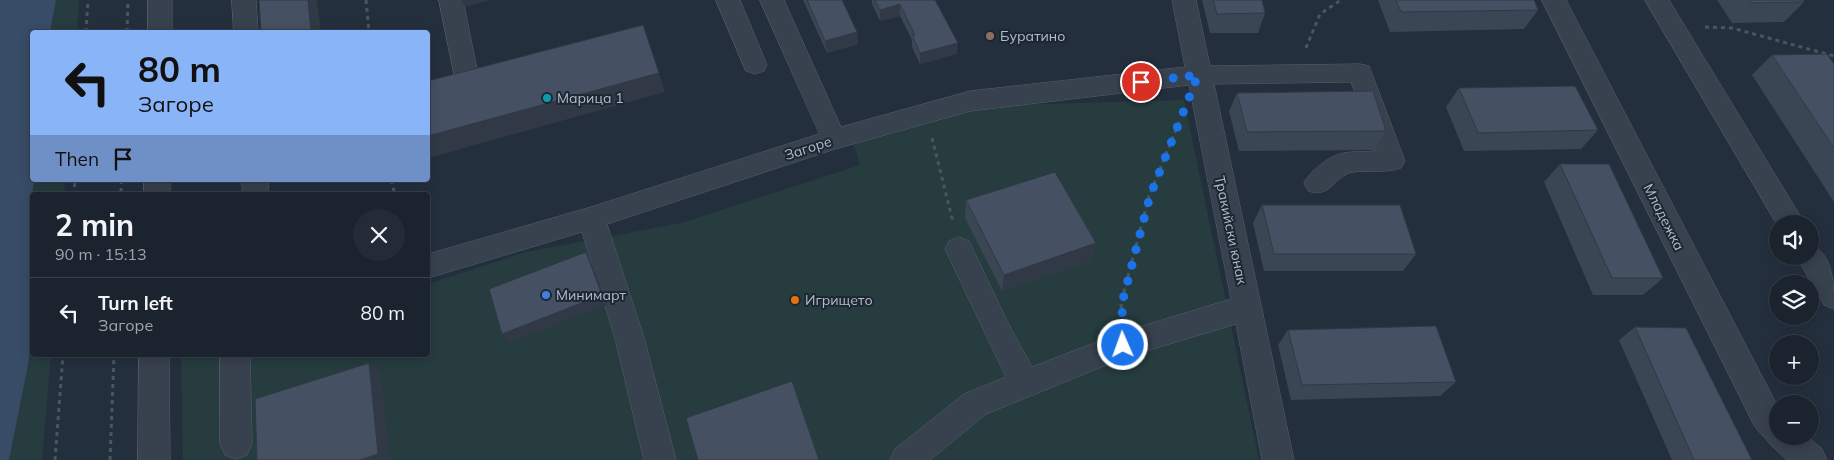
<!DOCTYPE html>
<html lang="en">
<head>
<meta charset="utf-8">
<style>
	:root { --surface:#1b232e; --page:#242b36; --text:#f1f3f6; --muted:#a0a4aa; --line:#39404a }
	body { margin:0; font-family:Mulish,sans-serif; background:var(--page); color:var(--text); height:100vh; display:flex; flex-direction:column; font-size:19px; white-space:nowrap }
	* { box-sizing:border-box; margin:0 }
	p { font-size:16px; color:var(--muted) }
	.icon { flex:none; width:28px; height:28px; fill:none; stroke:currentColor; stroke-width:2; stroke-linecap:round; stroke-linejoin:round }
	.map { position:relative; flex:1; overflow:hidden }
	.side { position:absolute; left:30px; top:192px; width:400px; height:165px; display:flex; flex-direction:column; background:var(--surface); border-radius:5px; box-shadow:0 2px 12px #0003,0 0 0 1px var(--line) }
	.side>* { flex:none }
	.hud { position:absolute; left:30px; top:30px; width:400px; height:152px; border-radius:5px; box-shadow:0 2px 12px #0003,0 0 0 1px var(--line); background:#8ab4f8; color:#111; overflow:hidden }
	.buttons { position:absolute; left:1769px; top:215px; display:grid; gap:10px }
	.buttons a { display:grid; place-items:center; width:50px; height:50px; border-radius:50%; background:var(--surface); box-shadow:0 2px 12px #0003,0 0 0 1px var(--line); font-size:25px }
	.pin { position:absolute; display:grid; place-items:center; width:42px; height:42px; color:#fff; margin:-21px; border:2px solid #fff; border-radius:50%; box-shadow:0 1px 5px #0007 }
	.me { position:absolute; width:55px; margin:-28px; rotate:358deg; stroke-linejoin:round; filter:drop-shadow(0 0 4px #0008) }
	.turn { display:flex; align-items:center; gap:18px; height:105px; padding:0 25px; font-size:22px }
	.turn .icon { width:65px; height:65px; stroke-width:2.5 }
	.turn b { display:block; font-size:35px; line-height:42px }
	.then { display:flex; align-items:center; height:48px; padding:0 25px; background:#0003; gap:10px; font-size:19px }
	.round { display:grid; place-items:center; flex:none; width:52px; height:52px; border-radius:26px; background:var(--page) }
	.overview { display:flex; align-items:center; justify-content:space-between; height:85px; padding:0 25px }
	h1 { font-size:30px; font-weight:700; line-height:38px }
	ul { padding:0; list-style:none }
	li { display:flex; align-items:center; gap:15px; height:70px; padding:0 25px; border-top:1px solid var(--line) }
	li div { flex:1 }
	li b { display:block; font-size:19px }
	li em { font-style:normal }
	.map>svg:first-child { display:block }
</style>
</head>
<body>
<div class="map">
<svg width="1834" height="460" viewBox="0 0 1834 460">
	<rect width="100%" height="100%" fill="#242f3e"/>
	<path fill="#263c3f" d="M56 0H79L77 32H50Z
		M1184 100 1259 460H183L181 358 191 355H428V284L526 252 681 223 860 165 850 134 977 106Z
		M34 180H65L64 195H32V355H51L42 460H9L29 360 31 206Z"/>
	<path fill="#394c67" d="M0 0H56L50 32H32L34 180 31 206 29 360 9 460H0Z"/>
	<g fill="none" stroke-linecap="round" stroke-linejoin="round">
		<defs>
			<path id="minor" d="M148 0H172V32H148Z
				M232 0H256L258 32H234Z
				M439 0H463L479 79 476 86 467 88 458 86 455 79Z
				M716 0H740L767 65 764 71 755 74 746 71Z
				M760 0H784L841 127 970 91 1185 67 1172 0H1196L1210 66 1360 64 1369 66 1405 161 1401 168C1385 174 1361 169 1349 173 1332 180 1330 198 1308 191L1304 183C1310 171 1330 155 1344 153 1354 151 1365 152 1375 151L1351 82 1214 84 1294 460H1262L1236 324 1126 357 986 414 930 460H890L895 449 964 394 1006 377 945 249 949 241 959 237 969 241 1009 325 1032 367 1123 332 1231 299 1189 85 970 111 835 149 607 224 644 338 676 460H644L615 338 582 232 428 278V254L591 207 819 134Z
				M1542 0H1566L1778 407V436H1807L1822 449 1827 460H1787L1772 446 1755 427Z
				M1645 0H1669L1805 224H1778V226Z
				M144 180H170V195H144Z
				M242 180H268L269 195H243Z
				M1810 244C1834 254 1834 285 1834 309L1824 305 1796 256H1810Z
				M139 355H169L170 460H138Z
				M220 355H250L252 444 247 455 236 459 225 455 220 444Z"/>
		</defs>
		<use href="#minor" stroke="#565f6c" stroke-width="1"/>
		<path stroke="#44595c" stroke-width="3" stroke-dasharray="4 4" stroke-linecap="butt" d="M366 0 369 32
			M1705 27 1732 28 1834 56
			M86 32 88 0
			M127 32 128 0
			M1306 48 1320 14 1341 0
			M932 138 953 222
			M121 180V195
			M391 180 395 195
			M74 195 75 180
			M1122 316 1121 303 1149 196 1179 122
			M55 460 63 355
			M110 460 114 355"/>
		<use href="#minor" fill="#38414e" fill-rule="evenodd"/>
	</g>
	<path fill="#3b4654" d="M803 0H842L857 32 858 44 827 53Z
		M872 0H935L957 54 920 64 912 47V40L900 16 880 21 872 4Z
		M1202 0H1262L1265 13 1258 33H1210Z
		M1378 0H1534L1538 10 1524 29 1390 32Z
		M1717 0H1803L1804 2 1784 22 1732 23Z
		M1772 55 1834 64V202L1752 75Z
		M1459 88 1598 130 1581 149 1464 151 1446 107Z
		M1237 93 1386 131 1375 150 1239 151 1229 111Z
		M1560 164 1663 278 1643 295H1593L1544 182Z
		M966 200 1096 243 1091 260 1002 291 965 218Z
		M1262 205 1416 254 1403 271H1264L1253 223Z
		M1635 327 1752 460H1672L1619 340Z
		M1288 330 1456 382 1440 396 1291 400 1278 345Z"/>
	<path fill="#303945" d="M308 0H317L321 32H311Z
		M461 0H490L465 7Z
		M900 4V16L880 21V10Z
		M643 25 665 92 428 158V136Z
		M857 32 858 44 827 53 825 41Z
		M958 43 957 54 920 64V53Z
		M1096 243 1091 260 1002 291 1004 275Z
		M586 252 591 262 607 305 509 343 502 334Z
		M369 363 381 374 390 460H360Z"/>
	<path fill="#455162" stroke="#303945" d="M259 0H308L311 32H261Z
		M807 0H842L857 32 825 41Z
		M875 0H935L958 43 920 53 912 35H915L900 4 880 10Z
		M1213 0H1262L1265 13 1217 14Z
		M1396 0H1534L1538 10 1401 12Z
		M1749 0H1803L1804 2 1751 3Z
		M643 25 659 73 428 136V81Z
		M1827 54 1834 64V148L1772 55Z
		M1575 86 1598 130 1478 133 1459 88Z
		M1373 91 1386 131 1247 132 1237 93Z
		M1560 164H1609L1663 278H1612Z
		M1055 172 1096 243 1004 275 966 200Z
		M1262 205H1400L1416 254H1274Z
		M586 252 602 295 502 334 489 289Z
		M1436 326 1456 382 1302 385 1288 330Z
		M1635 327 1686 328 1752 460H1694Z
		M369 363 378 454 360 460H257L255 399Z
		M792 381 819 460H698L686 418Z"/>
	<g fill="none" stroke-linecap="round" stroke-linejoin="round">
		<path stroke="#1a73e8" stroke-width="9" stroke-dasharray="0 16.2" d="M1123 345 1122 303 1150 196 1198 75 1141 82"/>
	</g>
	<circle fill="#8d6e63" stroke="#1d2633" stroke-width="2" cx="990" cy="36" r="5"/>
	<circle fill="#0f9aa8" stroke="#1d2633" stroke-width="2" cx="547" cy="98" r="5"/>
	<circle fill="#3f7fe0" stroke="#1d2633" stroke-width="2" cx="546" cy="295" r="5"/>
	<circle fill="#e8710a" stroke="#1d2633" stroke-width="2" cx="795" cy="300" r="5"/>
	<g text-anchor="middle" stroke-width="4" stroke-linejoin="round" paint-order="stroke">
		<g font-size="14" fill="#b4bcc9" stroke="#1d2633" text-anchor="start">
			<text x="1000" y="41">Буратино</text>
			<text x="557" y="103">Марица 1</text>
			<text x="556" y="300">Минимарт</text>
			<text x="805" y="305">Игрището</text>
		</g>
		<g font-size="14" fill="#b4bcc9" stroke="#1d2633">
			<text transform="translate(808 148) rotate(-18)" y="5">Загоре</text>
			<text transform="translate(1664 217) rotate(63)" y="5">Младежка</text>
			<text transform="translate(1231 230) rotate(78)" y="5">Тракийски юнак</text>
		</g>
	</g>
</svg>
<div class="buttons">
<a><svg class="icon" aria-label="sound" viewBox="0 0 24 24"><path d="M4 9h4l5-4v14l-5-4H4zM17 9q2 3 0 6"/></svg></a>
<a><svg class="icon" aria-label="layers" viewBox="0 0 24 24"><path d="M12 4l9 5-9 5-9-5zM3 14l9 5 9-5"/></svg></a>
<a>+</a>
<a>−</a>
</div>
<div class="pin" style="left:1141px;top:82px;background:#d93025"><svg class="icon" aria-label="arrive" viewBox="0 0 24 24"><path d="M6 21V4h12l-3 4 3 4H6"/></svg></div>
<svg class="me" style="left:1123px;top:345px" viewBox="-20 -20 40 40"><circle r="17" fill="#1a73e8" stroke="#fff" stroke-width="3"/><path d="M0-11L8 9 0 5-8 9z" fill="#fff"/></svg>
<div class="hud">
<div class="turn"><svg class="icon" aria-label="left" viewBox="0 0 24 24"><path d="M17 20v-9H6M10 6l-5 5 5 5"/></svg><div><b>80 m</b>Загоре</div></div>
<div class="then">Then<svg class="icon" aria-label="arrive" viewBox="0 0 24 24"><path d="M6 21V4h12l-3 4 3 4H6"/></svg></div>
</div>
<section class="side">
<div class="overview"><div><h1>2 min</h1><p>90 m · 15:13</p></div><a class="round"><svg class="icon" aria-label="close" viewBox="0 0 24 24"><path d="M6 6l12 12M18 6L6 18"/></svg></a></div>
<ul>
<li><svg class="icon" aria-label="left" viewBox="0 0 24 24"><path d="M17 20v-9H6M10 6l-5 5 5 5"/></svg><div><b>Turn left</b><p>Загоре</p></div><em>80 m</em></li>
</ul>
</section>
</div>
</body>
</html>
